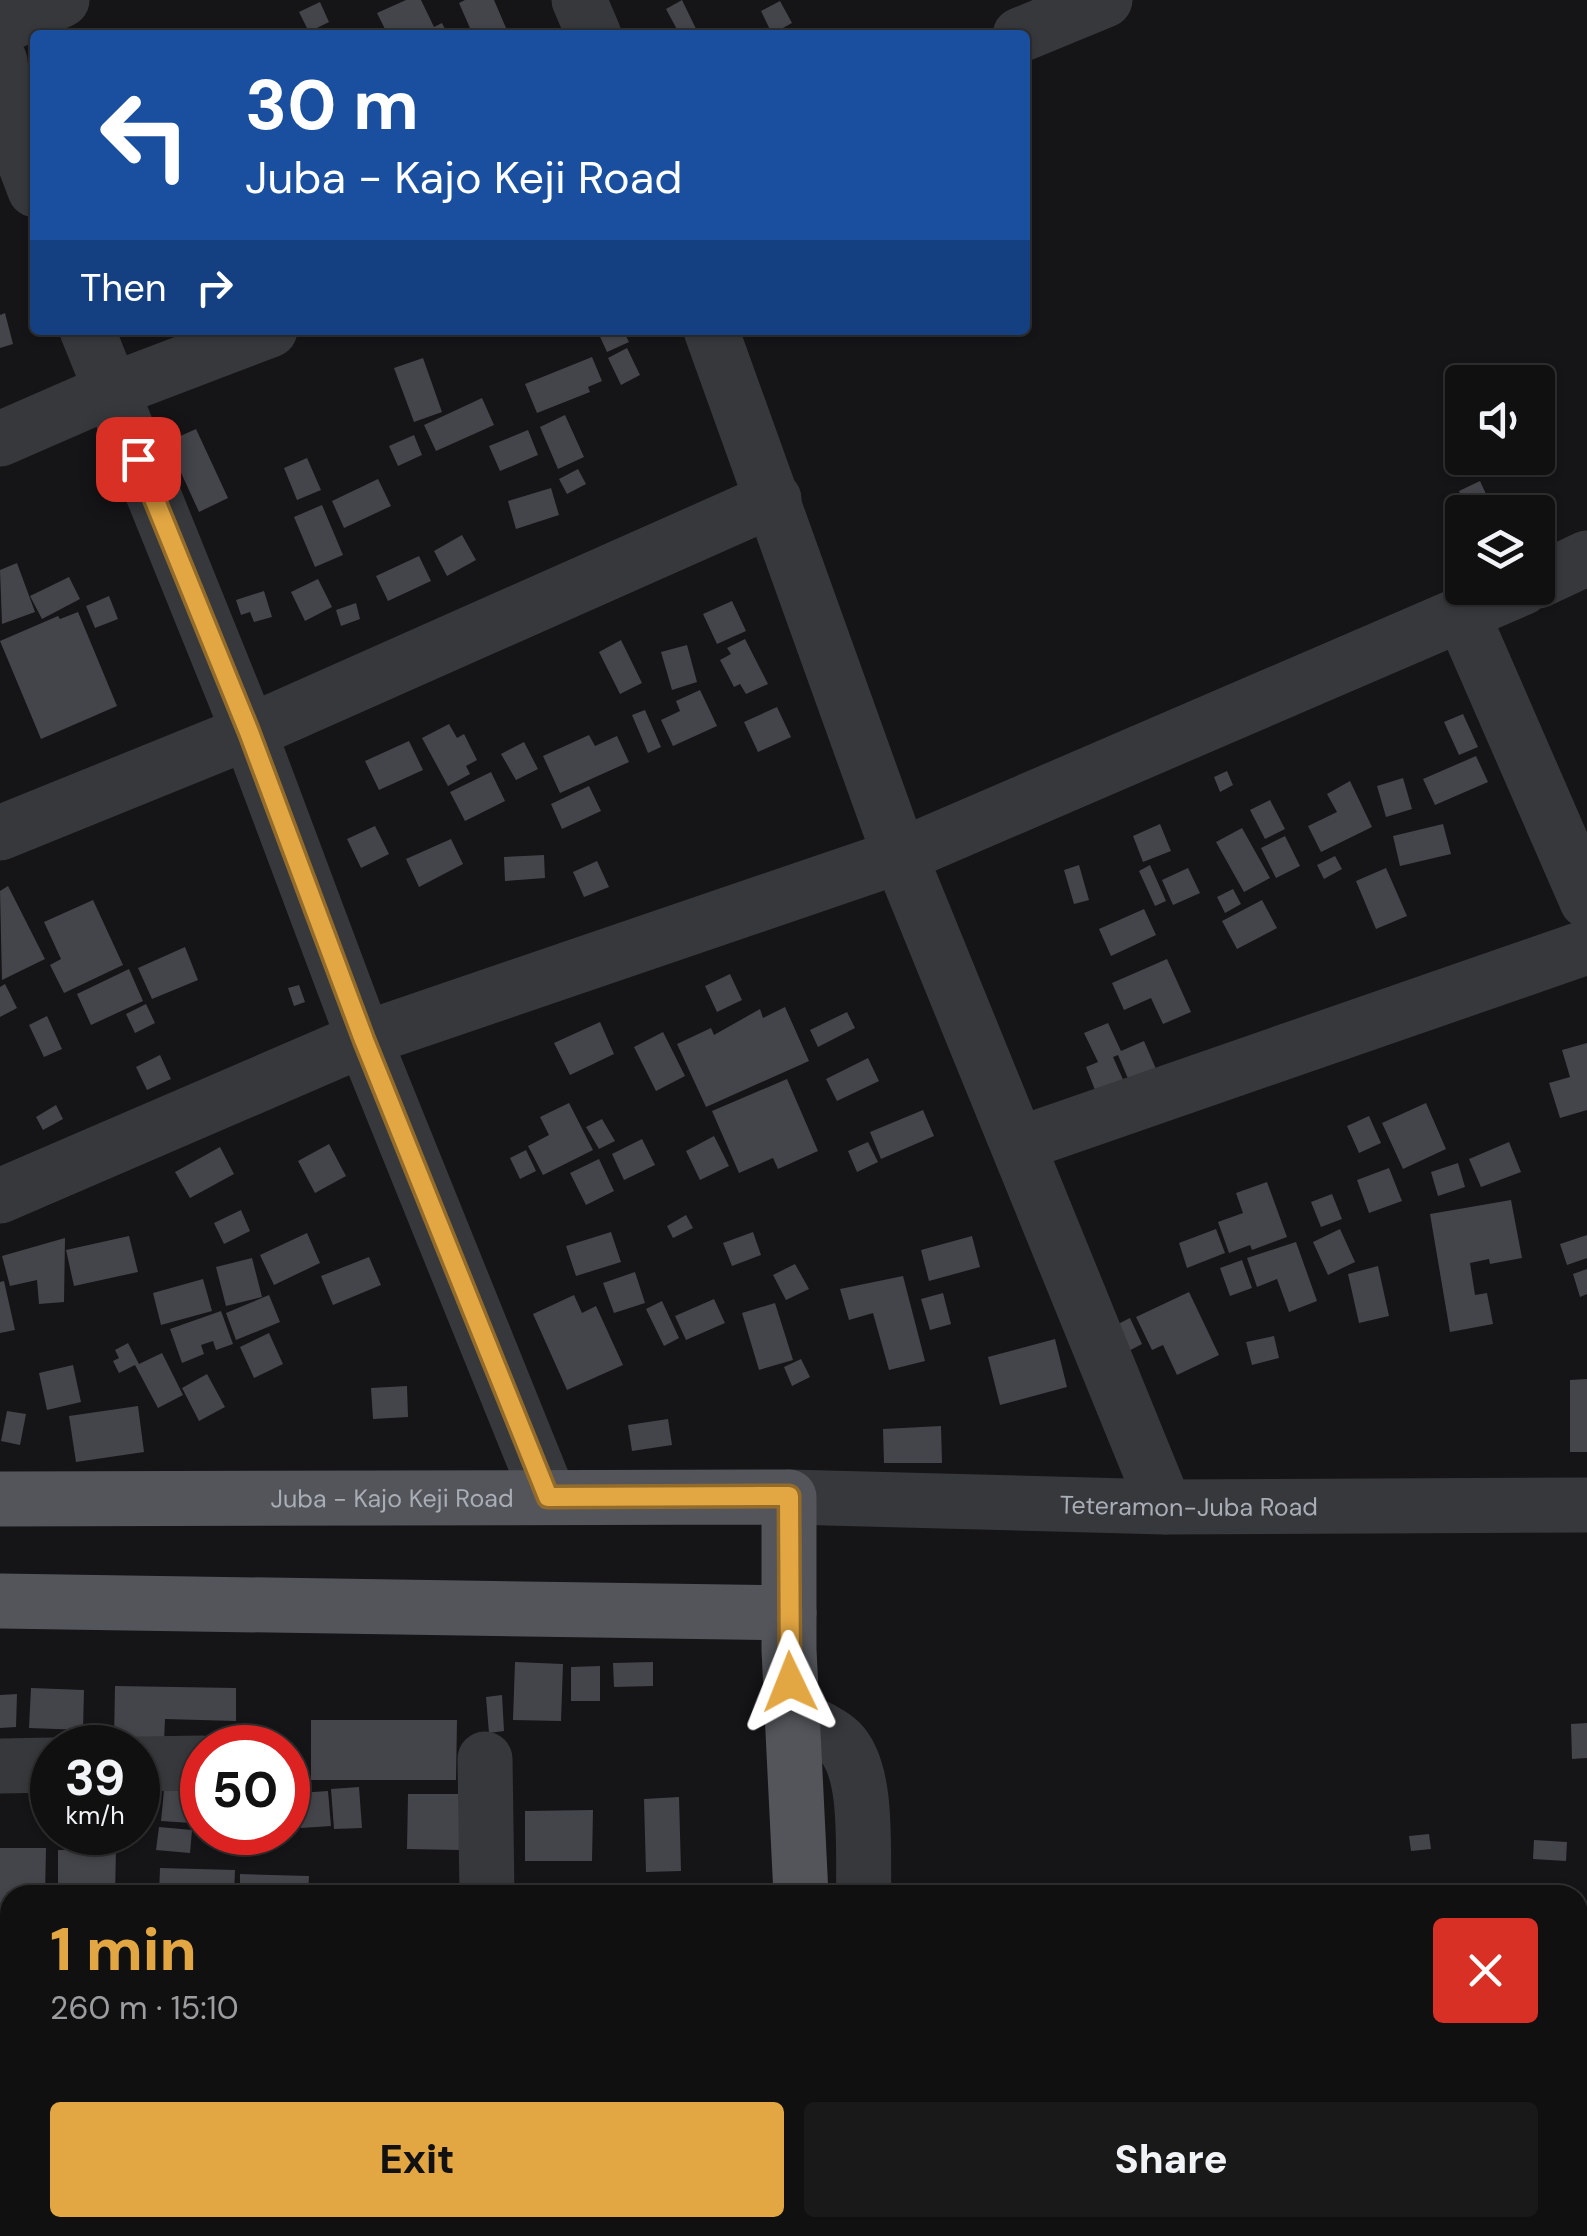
<!DOCTYPE html>
<html lang="en">
<head>
<meta charset="utf-8">
<style>
	:root { --surface:#101011; --page:#19191a; --text:#f1f3f6; --muted:#9c9d9f; --line:#303031; --accent:#e2a642 }
	body { margin:0; font-family:"DM Sans",sans-serif; background:var(--page); color:var(--text); height:100vh; display:flex; flex-direction:column; font-size:38px; white-space:nowrap }
	* { box-sizing:border-box; margin:0 }
	p { font-size:32px; color:var(--muted) }
	.icon { flex:none; width:55px; height:55px; fill:none; stroke:currentColor; stroke-width:2; stroke-linecap:round; stroke-linejoin:round }
	.map { position:relative; flex:1; overflow:hidden }
	.panel { position:absolute; left:0px; top:1885px; width:1588px; height:352px; display:flex; flex-direction:column; background:var(--surface); border-radius:30px 30px 0 0; box-shadow:0 2px 8px #0004,0 0 0 2px var(--line) }
	.panel>* { flex:none }
	.banner { position:absolute; left:30px; top:30px; width:1000px; height:305px; border-radius:10px; box-shadow:0 2px 8px #0004,0 0 0 2px var(--line); background:#1a4fa0; color:#fff; overflow:hidden }
	.fabs { position:absolute; left:1445px; top:365px; display:grid; gap:20px }
	.fabs a { display:grid; place-items:center; width:110px; height:110px; border-radius:10px; background:var(--surface); box-shadow:0 2px 8px #0004,0 0 0 2px var(--line); font-size:50px }
	.speed { position:absolute; left:30px; top:1725px; display:flex; gap:20px; font-size:50px; font-weight:700; text-align:center }
	.speed>* { display:grid; place-content:center; width:130px; height:130px; border-radius:50%; background:var(--surface); box-shadow:0 2px 8px #0004,0 0 0 2px var(--line); line-height:1 }
	.speed small { font-size:25px; font-weight:400 }
	.speed .limit { border:15px solid #d22; background:#fff; color:#111 }
	.pin { position:absolute; display:grid; place-items:center; width:85px; height:85px; color:#fff; margin:-42px; border-radius:20px; box-shadow:0 5px 15px #0006 }
	.me { position:absolute; width:110px; margin:-55px; rotate:358deg; stroke-linejoin:round; filter:drop-shadow(0 0 8px #0008) }
	.turn { display:flex; align-items:center; gap:35px; height:210px; padding:0 50px; font-size:45px }
	.turn .icon { width:130px; height:130px; stroke-width:2.5 }
	.turn b { display:block; font-size:70px; line-height:85px }
	.then { display:flex; align-items:center; height:95px; padding:0 50px; background:#0003; gap:20px; font-size:38px }
	.round { display:grid; place-items:center; flex:none; width:105px; height:105px; border-radius:10px; background:var(--page) }
	.overview { display:flex; align-items:center; justify-content:space-between; height:170px; padding:0 50px }
	h1 { font-size:60px; font-weight:800; line-height:75px; color:var(--accent) }
	.action { display:flex; gap:20px; margin-top:auto; padding:20px 50px }
	.action a { flex:1; height:115px; border-radius:10px; background:var(--accent); color:#111; font-size:40px; font-weight:800; line-height:115px; text-align:center }
	.action a+a { background:var(--page); color:var(--text) }
	.map>svg:first-child { display:block }
</style>
</head>
<body>
<div class="map">
<svg width="1587" height="2236" viewBox="0 0 1587 2236">
	<rect width="100%" height="100%" fill="#151517"/>
	<path fill="#44454a" d="M406 0H421L434 27 442 23 448 35H388L377 13Z
		M465 0H494L509 35H473L459 3Z
		M682 0 699 35H680L666 9Z
		M780 1 792 23 772 34 761 11Z
		M320 2 329 22 309 32 299 12Z
		M5 313 13 344 0 348V315Z
		M597 330H623L629 342 607 352Z
		M627 348 640 375 621 385 608 358Z
		M592 357 602 381 588 387 590 392 537 413 525 384Z
		M423 358 442 412 414 422 394 368Z
		M482 398 494 425 436 451 424 425Z
		M565 415 584 457 558 469 540 427Z
		M196 429 228 498 199 512 167 442Z
		M528 430 538 455 500 471 489 446Z
		M414 435 422 455 398 466 389 446Z
		M307 458 321 490 297 500 284 468Z
		M578 469 586 484 567 494 559 479Z
		M378 479 391 506 344 528 332 501Z
		M1480 481 1493 509 1468 512 1459 491Z
		M551 488 559 515 516 529 508 501Z
		M322 505 343 555 315 567 294 517Z
		M462 535 476 560 447 576 434 551Z
		M419 556 431 581 388 601 376 576Z
		M17 563 35 612 2 624 0 570Z
		M69 577 80 599 42 619 30 596Z
		M318 579 332 607 305 621 291 592Z
		M264 591 272 617 254 622 250 612 241 615 236 600Z
		M109 596 118 619 95 628 86 606Z
		M732 601 746 631 717 644 703 614Z
		M356 603 360 619 341 626 336 610Z
		M78 612 117 706 41 739 0 641 58 616 60 619Z
		M745 639 768 684 746 694 740 684 734 687 720 660 731 654 727 648Z
		M621 640 642 683 620 694 599 652Z
		M687 645 697 682 672 690 661 652Z
		M700 690 717 726 673 746 661 720 680 711 676 701Z
		M777 707 791 737 758 752 744 722Z
		M645 710 661 747 648 753 632 715Z
		M1463 714 1478 747 1459 755 1444 722Z
		M449 724 457 738 464 734 477 760 466 766 470 774 448 786 422 738Z
		M589 735 595 746 617 736 629 762 560 793 543 756Z
		M409 741 423 770 379 790 365 761Z
		M524 742 538 769 516 780 501 754Z
		M1476 756 1488 782 1435 805 1423 779Z
		M1227 771 1233 785 1220 792 1214 777Z
		M491 772 505 801 465 821 450 792Z
		M1403 778 1412 809 1386 817 1377 786Z
		M1350 781 1372 827 1321 852 1308 826 1337 812 1327 794Z
		M589 786 601 811 562 829 551 804Z
		M1270 800 1285 829 1265 839 1250 810Z
		M1160 824 1171 851 1143 862 1133 836Z
		M1443 824 1451 854 1400 866 1393 836Z
		M375 826 389 854 361 868 347 839Z
		M1242 828 1270 878 1244 892 1216 842Z
		M1285 836 1300 866 1276 878 1261 848Z
		M451 839 463 864 419 887 406 859Z
		M544 855 545 878 505 881 504 857Z
		M1335 856 1342 869 1324 879 1317 865Z
		M597 861 609 887 584 897 573 872Z
		M1079 865 1089 900 1074 904 1064 870Z
		M1150 865 1166 901 1155 906 1139 871Z
		M1188 868 1200 893 1173 905 1162 880Z
		M1386 868 1407 916 1376 929 1356 881Z
		M8 886 45 959 2 980 0 891Z
		M1233 889 1241 904 1225 913 1217 897Z
		M93 900 123 965 64 993 50 965 61 959 44 922Z
		M1262 900 1277 928 1237 949 1222 921Z
		M1144 909 1156 935 1111 956 1099 929Z
		M185 947 198 980 152 999 138 968Z
		M1167 959 1191 1012 1163 1024 1151 998 1124 1010 1112 983Z
		M129 969 143 1001 91 1025 77 994Z
		M730 974 742 1000 717 1012 705 986Z
		M5 984 17 1008 0 1017V987Z
		M299 985 305 1002 294 1006 288 988Z
		M146 1004 155 1023 135 1033 126 1014Z
		M785 1007 809 1061 706 1107 677 1044 711 1028 714 1035 760 1009 763 1018Z
		M847 1012 855 1028 818 1047 810 1030Z
		M47 1016 62 1049 44 1057 29 1025Z
		M600 1022 614 1054 570 1075 554 1043Z
		M1108 1023 1121 1051 1144 1041 1156 1069 1129 1081 1118 1055 1113 1057 1125 1084 1097 1095 1086 1067 1098 1062 1084 1033Z
		M663 1032 685 1076 656 1091 634 1047Z
		M1587 1043V1110L1560 1118 1549 1083 1570 1077 1562 1050Z
		M160 1055 171 1079 147 1090 136 1067Z
		M868 1058 879 1081 837 1101 826 1079Z
		M787 1079 818 1151 778 1169 773 1158 739 1173 712 1111Z
		M569 1103 593 1150 543 1175 528 1146 549 1135 540 1117Z
		M1426 1103 1446 1149 1403 1169 1382 1123Z
		M56 1105 63 1119 43 1130 36 1117Z
		M923 1110 934 1136 881 1159 870 1132Z
		M1369 1116 1381 1143 1359 1153 1347 1126Z
		M602 1119 615 1141 599 1149 586 1127Z
		M714 1136 729 1166 700 1180 686 1151Z
		M642 1139 655 1165 624 1180 612 1154Z
		M868 1142 878 1162 857 1172 848 1151Z
		M1509 1142 1521 1172 1481 1187 1469 1159Z
		M329 1144 346 1176 315 1193 298 1161Z
		M220 1147 234 1174 190 1198 175 1172Z
		M526 1150 536 1171 520 1179 510 1158Z
		M599 1159 614 1191 586 1205 570 1173Z
		M1458 1163 1465 1187 1438 1196 1431 1172Z
		M1389 1168 1402 1201 1369 1213 1357 1180Z
		M1267 1182 1287 1237 1252 1250 1250 1245 1229 1253 1218 1222 1243 1213 1236 1193Z
		M1332 1194 1342 1219 1321 1227 1311 1202Z
		M1511 1200 1522 1258 1490 1264 1489 1259 1470 1263 1475 1295 1487 1293 1493 1324 1450 1332 1430 1214Z
		M241 1210 250 1231 224 1244 214 1223Z
		M686 1215 693 1228 673 1238 667 1226Z
		M1216 1229 1225 1253 1187 1268 1179 1243Z
		M1340 1229 1355 1262 1328 1275 1313 1242Z
		M611 1232 621 1262 576 1276 566 1246Z
		M753 1232 761 1255 732 1266 723 1243Z
		M307 1233 320 1263 274 1285 260 1255Z
		M1587 1235V1258L1567 1265 1560 1244Z
		M129 1236 138 1272 74 1286 66 1250Z
		M972 1236 980 1267 929 1281 921 1250Z
		M65 1238 64 1302 39 1304 37 1280 10 1286 2 1256Z
		M1296 1242 1317 1301 1289 1312 1277 1279 1257 1287 1247 1258Z
		M369 1257 381 1285 333 1305 321 1276Z
		M252 1258 262 1297 226 1306 216 1267Z
		M1242 1260 1252 1288 1230 1296 1220 1268Z
		M795 1264 809 1289 786 1300 773 1275Z
		M1378 1266 1389 1316 1359 1323 1348 1274Z
		M1587 1269V1294L1580 1297 1573 1274Z
		M635 1272 645 1303 614 1313 603 1283Z
		M903 1276 925 1361 889 1370 873 1313 849 1320 840 1289Z
		M203 1279 212 1311 161 1325 153 1293Z
		M4 1281 15 1330 0 1333V1282Z
		M1189 1292 1219 1355 1177 1375 1163 1345 1152 1350 1136 1317Z
		M943 1293 951 1324 930 1330 921 1299Z
		M269 1295 280 1322 236 1340 226 1313Z
		M574 1295 582 1313 596 1306 623 1365 567 1390 533 1314Z
		M714 1299 725 1323 686 1340 675 1316Z
		M662 1301 679 1338 664 1346 646 1309Z
		M775 1303 793 1360 759 1370 742 1313Z
		M221 1311 233 1344 216 1350 213 1341 201 1345 204 1354 182 1363 170 1329Z
		M1130 1318 1142 1344 1123 1354 1110 1328Z
		M269 1333 283 1364 254 1378 240 1347Z
		M1274 1336 1279 1358 1252 1365 1246 1342Z
		M1055 1339 1067 1387 1000 1405 988 1357Z
		M128 1343 139 1364 162 1353 183 1395 158 1408 135 1365 119 1373 113 1361 119 1358 115 1350Z
		M801 1359 810 1377 792 1386 784 1367Z
		M73 1365 81 1402 47 1410 39 1373Z
		M207 1374 225 1407 199 1421 182 1388Z
		M1587 1379V1452H1570V1380Z
		M407 1386 408 1417 373 1419 371 1388Z
		M138 1406 144 1452 76 1462 69 1416Z
		M7 1411 26 1414 20 1445 1 1441Z
		M668 1419 672 1445 632 1451 628 1425Z
		M941 1426 942 1463H884L883 1429Z
		M515 1662 563 1664 561 1721 513 1720Z
		M653 1662V1686L614 1687 613 1663Z
		M600 1666V1701H571V1667Z
		M115 1686 236 1688V1721L165 1719 164 1742 114 1741Z
		M31 1688 84 1690 83 1730 29 1728Z
		M17 1694 16 1727 0 1728V1695Z
		M502 1695 504 1731 489 1733 486 1697Z
		M311 1720H457L456 1780H311Z
		M1587 1723V1758L1572 1759 1571 1724Z
		M359 1787 362 1828 334 1829 331 1789Z
		M164 1790 193 1792 191 1823 161 1821Z
		M328 1791 331 1826 301 1828 299 1793Z
		M408 1794H461L460 1850 407 1849Z
		M679 1797 681 1871 646 1872 644 1799Z
		M593 1810 592 1861H525V1811Z
		M159 1827 192 1830 190 1853 156 1850Z
		M1429 1834 1431 1849 1411 1851 1409 1836Z
		M1534 1840 1567 1842 1566 1861 1533 1859Z
		M0 1848H46L45 1895H10V1992H0Z
		M116 1849 115 1895H58V1850Z
		M160 1868 235 1870 234 1895 159 1894Z
		M240 1874 309 1876 308 1895H240Z
		M0 2206H10V2228H55V2236H0Z
		M59 2228H119V2236H59Z
		M127 2228H187V2236H127Z
		M200 2228H257L256 2236H200Z
		M258 2228H315V2236H258Z
		M331 2228H388V2236H331Z
		M400 2228H457V2236H400Z
		M479 2228H535V2236H478Z
		M544 2228H601V2236H544Z"/>
	<g fill="none" stroke-linecap="round" stroke-linejoin="round">
		<g stroke="#37383c" stroke-width="55">
			<path d="M579 0 594 35"/>
			<path d="M0 27 62 0"/>
			<path d="M1020 35 1105 0"/>
			<path d="M0 61 5 111 35 190"/>
			<path d="M87 330 249 732 364 1039 549 1497"/>
			<path d="M711 330 900 856 1165 1507"/>
			<path d="M0 439 110 391 270 330"/>
			<path d="M1538 581 1587 558"/>
			<path d="M1462 614 1587 901"/>
			<path d="M0 833 249 732 774 499"/>
			<path d="M1019 1144 1587 947"/>
			<path d="M0 1196 364 1039 900 856 1522 588"/>
			<path id="s1" d="M789 1497 1165 1507 1587 1505"/>
			<path d="M791 1715C806 1723 828 1730 840 1742 870 1772 862 1854 864 1895"/>
			<path d="M485 1759 487 1895"/>
			<path d="M138 1764 202 1763"/>
			<path d="M0 1766 52 1765"/>
			<path d="M0 2153 10 2154"/>
			<path d="M899 2228 900 2236"/>
			<path d="M635 2236V2228"/>
		</g>
		<g stroke="#53555a" stroke-width="55">
			<path id="s2" d="M0 1499 789 1497V1650L801 1895"/>
			<path d="M0 1601 789 1613"/>
			<path d="M818 2228V2236"/>
		</g>
	</g>
	<g fill="none" stroke-linecap="round" stroke-linejoin="round">
		<defs>
			<path id="route" d="M138 459 249 732 364 1040 548 1497 789 1496 790 1682"/>
		</defs>
		<use href="#route" stroke="#936c2b" stroke-width="25"/>
		<use href="#route" stroke="#e2a642" stroke-width="18"/>
	</g>
	<g text-anchor="middle" stroke-width="10" stroke-linejoin="round" paint-order="stroke">
		<g font-size="25" fill="#a8adb6" stroke="#101012">
			<text dy="9" stroke="none"><textPath href="#s2" startOffset="392">Juba - Kajo Keji Road</textPath></text>
			<text dy="9" stroke="none"><textPath href="#s1" startOffset="400">Teteramon-Juba Road</textPath></text>
		</g>
	</g>
</svg>
<div class="fabs">
<a><svg class="icon" aria-label="sound" viewBox="0 0 24 24"><path d="M4 9h4l5-4v14l-5-4H4zM17 9q2 3 0 6"/></svg></a>
<a><svg class="icon" aria-label="layers" viewBox="0 0 24 24"><path d="M12 4l9 5-9 5-9-5zM3 14l9 5 9-5"/></svg></a>
</div>
<div class="speed"><div>39<small>km/h</small></div><div class="limit">50</div></div>
<div class="pin" style="left:138px;top:459px;background:#d93025"><svg class="icon" aria-label="arrive" viewBox="0 0 24 24"><path d="M6 21V4h12l-3 4 3 4H6"/></svg></div>
<svg class="me" style="left:790px;top:1682px" viewBox="-20 -20 40 40"><path d="M0-17L14 15 0 8-14 15z" fill="#e2a642" stroke="#fff" stroke-width="4"/></svg>
<div class="banner">
<div class="turn"><svg class="icon" aria-label="left" viewBox="0 0 24 24"><path d="M17 20v-9H6M10 6l-5 5 5 5"/></svg><div><b>30 m</b>Juba - Kajo Keji Road</div></div>
<div class="then">Then<svg class="icon" aria-label="right" viewBox="0 0 24 24"><path d="M7 20v-9h11M14 6l5 5-5 5"/></svg></div>
</div>
<section class="panel">
<div class="overview"><div><h1>1 min</h1><p>260 m · 15:10</p></div><a class="round" style="background:#d93025;color:#fff"><svg class="icon" aria-label="close" viewBox="0 0 24 24"><path d="M6 6l12 12M18 6L6 18"/></svg></a></div>
<div class="action"><a>Exit</a><a>Share</a></div>
</section>
</div>
</body>
</html>
